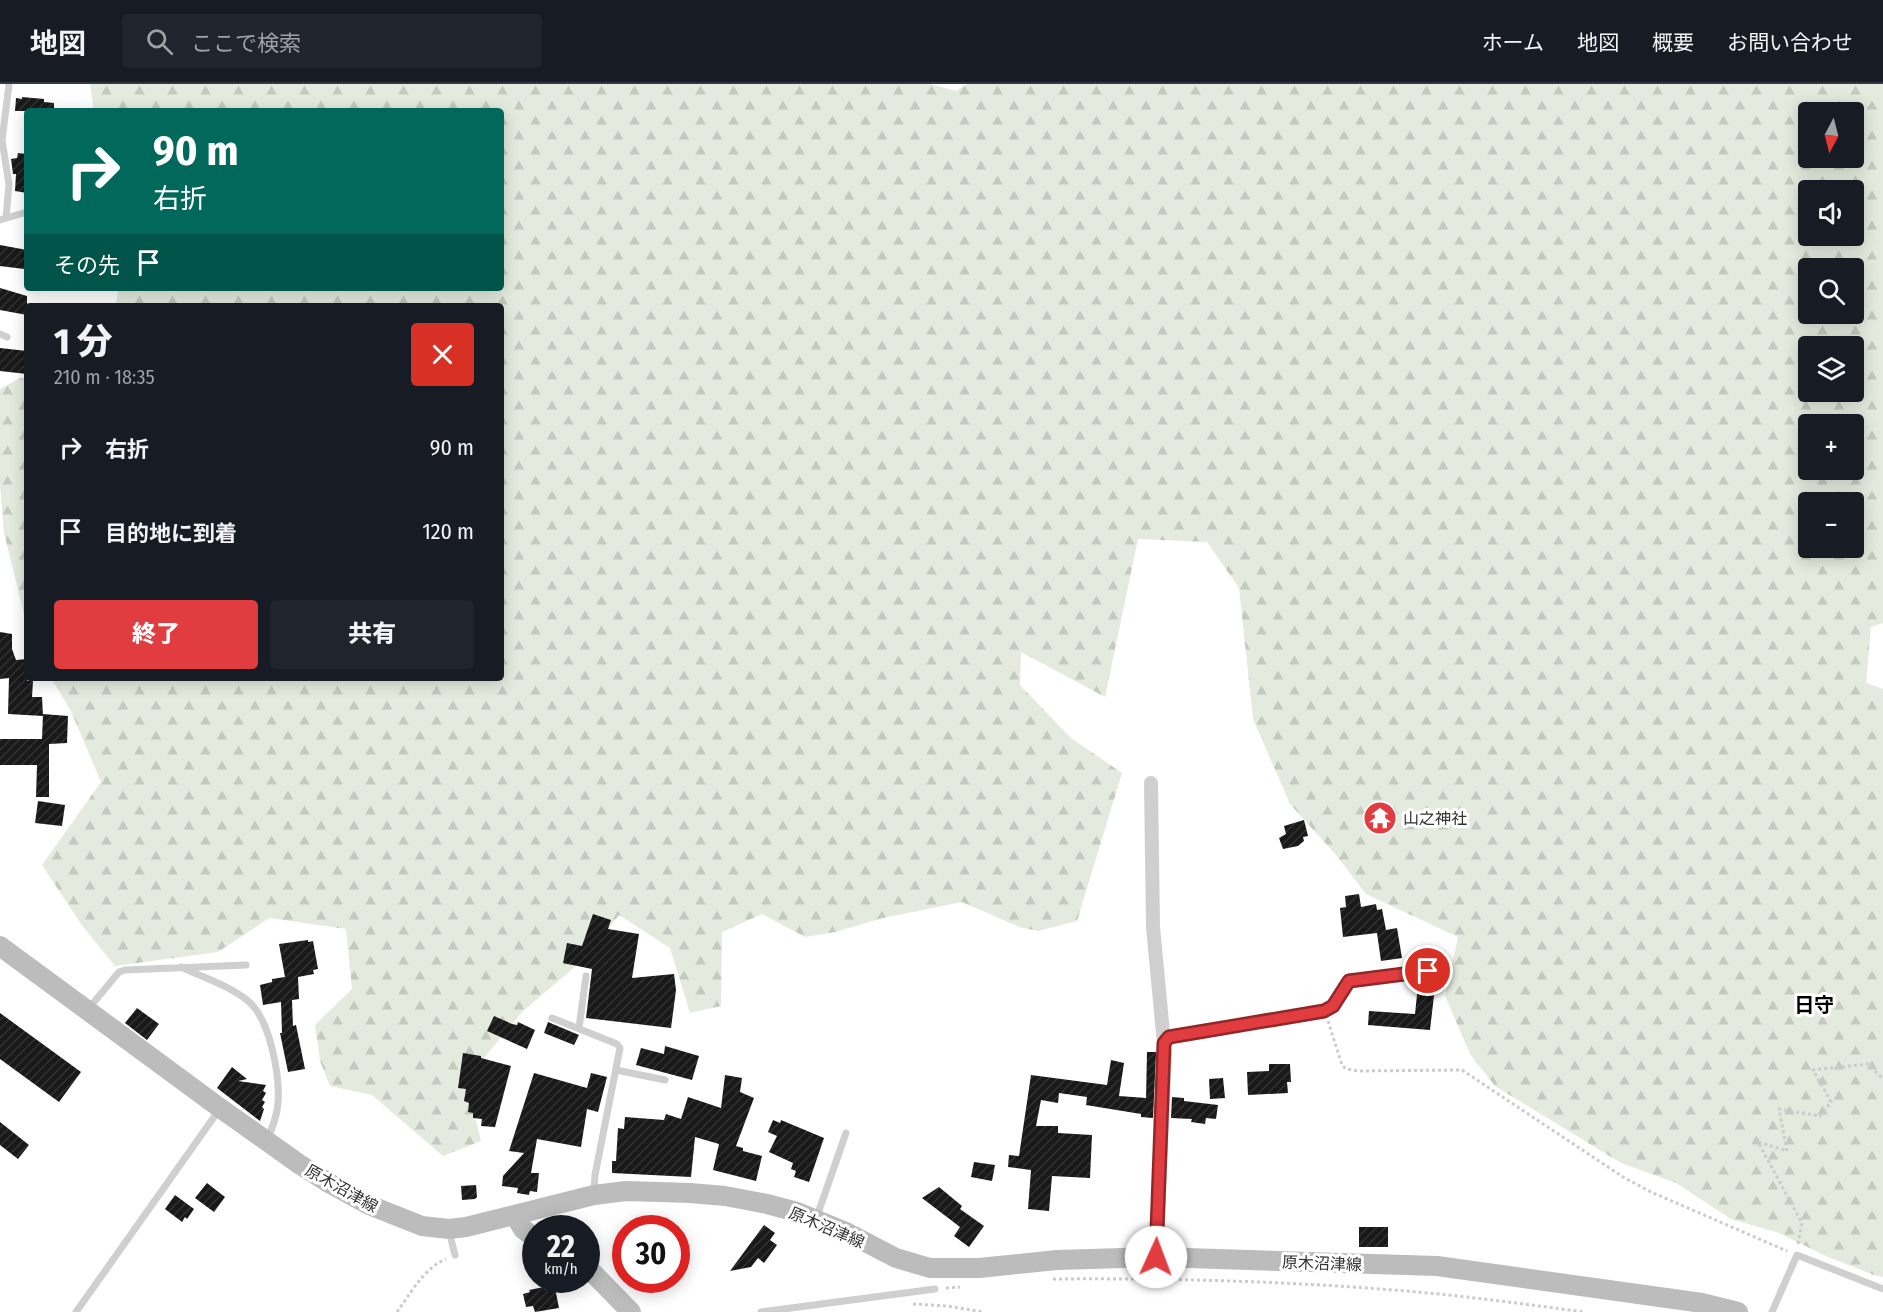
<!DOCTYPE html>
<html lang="ja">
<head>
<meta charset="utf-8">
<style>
	:root { --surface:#171b24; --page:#20242c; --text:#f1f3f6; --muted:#9ea1a6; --line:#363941; --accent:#e13c3f }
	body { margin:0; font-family:"Fira Sans Condensed","Noto Sans JP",sans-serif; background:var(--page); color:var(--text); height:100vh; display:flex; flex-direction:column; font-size:22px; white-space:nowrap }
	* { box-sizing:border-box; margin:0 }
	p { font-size:20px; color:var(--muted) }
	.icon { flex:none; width:33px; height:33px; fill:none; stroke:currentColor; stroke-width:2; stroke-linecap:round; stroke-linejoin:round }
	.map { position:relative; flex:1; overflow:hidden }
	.panel { position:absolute; left:24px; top:219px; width:480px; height:378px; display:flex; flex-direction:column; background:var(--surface); border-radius:6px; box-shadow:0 3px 15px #0003 }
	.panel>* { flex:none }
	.banner { position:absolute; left:24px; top:24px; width:480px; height:183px; border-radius:6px; box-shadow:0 3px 15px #0003; background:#00695c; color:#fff; overflow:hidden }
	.needle { width:39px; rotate:187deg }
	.buttons { position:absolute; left:1798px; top:18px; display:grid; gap:12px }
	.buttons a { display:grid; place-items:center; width:66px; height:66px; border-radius:6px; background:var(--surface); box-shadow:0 3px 15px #0003; font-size:30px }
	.speed { position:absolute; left:522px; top:1131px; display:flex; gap:12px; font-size:30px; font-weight:700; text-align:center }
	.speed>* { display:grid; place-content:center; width:78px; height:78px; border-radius:50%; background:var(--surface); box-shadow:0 3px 15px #0003; line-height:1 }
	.speed small { font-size:15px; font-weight:400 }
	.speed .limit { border:9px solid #d22; background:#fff; color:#111 }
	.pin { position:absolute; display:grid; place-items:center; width:51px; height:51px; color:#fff; margin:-26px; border:3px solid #fff; border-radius:50%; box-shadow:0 2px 6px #0007 }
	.me { position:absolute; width:66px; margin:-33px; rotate:2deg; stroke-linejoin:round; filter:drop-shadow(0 0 4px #0008) }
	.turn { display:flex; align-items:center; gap:21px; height:126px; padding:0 30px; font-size:27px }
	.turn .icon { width:78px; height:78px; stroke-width:2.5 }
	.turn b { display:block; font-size:42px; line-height:51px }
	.then { display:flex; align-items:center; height:57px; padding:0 30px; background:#0003; gap:12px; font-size:22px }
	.round { display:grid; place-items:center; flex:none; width:63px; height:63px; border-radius:6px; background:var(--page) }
	.summary { display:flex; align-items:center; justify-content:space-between; height:102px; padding:0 30px }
	h1 { font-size:36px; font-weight:800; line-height:45px }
	.cta { display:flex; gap:12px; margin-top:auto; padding:12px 30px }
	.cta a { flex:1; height:69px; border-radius:6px; background:var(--accent); color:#fff; font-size:24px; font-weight:800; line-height:69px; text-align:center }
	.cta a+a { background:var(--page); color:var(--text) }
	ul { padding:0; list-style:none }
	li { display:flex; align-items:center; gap:18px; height:84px; padding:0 30px }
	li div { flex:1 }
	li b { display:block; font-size:22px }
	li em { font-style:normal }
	header { display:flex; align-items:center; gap:36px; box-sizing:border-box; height:84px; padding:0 30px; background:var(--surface); border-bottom:2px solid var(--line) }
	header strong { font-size:28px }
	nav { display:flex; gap:33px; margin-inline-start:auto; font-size:21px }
	.search { width:420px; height:54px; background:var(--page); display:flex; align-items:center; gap:15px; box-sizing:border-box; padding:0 21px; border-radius:6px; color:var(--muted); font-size:22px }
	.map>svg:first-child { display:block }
</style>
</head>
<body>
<header>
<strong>地図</strong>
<div class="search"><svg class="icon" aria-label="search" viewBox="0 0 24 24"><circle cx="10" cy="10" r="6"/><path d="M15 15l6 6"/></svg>ここで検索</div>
<nav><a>ホーム</a><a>地図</a><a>概要</a><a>お問い合わせ</a></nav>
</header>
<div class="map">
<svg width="1883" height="1228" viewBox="0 0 1883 1228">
	<defs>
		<pattern id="forest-firs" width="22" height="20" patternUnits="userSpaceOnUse" patternTransform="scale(1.5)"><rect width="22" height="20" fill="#e4ebde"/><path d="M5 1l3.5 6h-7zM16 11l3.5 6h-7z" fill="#c4cabf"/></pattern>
		<pattern id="building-hatch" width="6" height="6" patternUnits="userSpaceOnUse" patternTransform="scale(1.5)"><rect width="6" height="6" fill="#191919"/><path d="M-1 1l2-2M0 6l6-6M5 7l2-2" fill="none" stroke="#323232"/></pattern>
	</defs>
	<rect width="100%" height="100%" fill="#fff"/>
	<path fill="url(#forest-firs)" fill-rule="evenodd" d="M90 0H931L956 7 967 0H1883V539L1871 543 1866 599 1883 605V1193L1874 1191 1828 1173 1779 1149 1731 1135 1676 1099 1621 1079 1495 1002 1470 970 1445 912 1458 853 1366 810 1336 771 1290 720 1253 635 1239 504 1207 458 1138 455 1105 613 1021 568 1020 601 1071 654 1122 689 1077 837 1038 847 1019 843 962 818 883 834 835 848 805 853 762 830 722 848 721 922 690 929 670 864 619 831 584 875 522 928 466 996 481 1057 443 1072 372 1011 330 1002 320 977 315 941 352 905 346 845 269 834 218 868 115 882 81 840 42 781 101 698 71 627 51 594H501V222H116L118 204H501V27H94ZM1809 28H1854V74H1809ZM1809 106H1854V152H1809ZM1809 184H1854V230H1809ZM1809 262H1854V308H1809ZM1809 340H1854V386H1809ZM1809 418H1854V464H1809Z
		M20 294 27 295V542L4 449 0 400V305Z"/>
	<path fill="url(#building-hatch)" d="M22 13 44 15V18L54 19V27H15L16 14 22 15Z
		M18 69 27 70V109L15 107 16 90H13L11 75 17 74Z
		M0 161 27 166V184L24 185 0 182Z
		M0 204 27 212V231L0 226Z
		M0 264 27 267V290L0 287Z
		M0 548 12 550V565L16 576 27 575V597H33L32 613H42L43 632 8 630 9 594 0 595Z
		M43 630 68 632 67 659 49 660V713H36L37 681H0V655H42Z
		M38 717 65 721 62 742 35 739Z
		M1304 736 1308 752 1303 753 1304 757 1298 762 1283 765 1279 754 1286 750 1284 742Z
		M1359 810 1361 823 1376 820 1377 826 1382 825 1386 846 1397 844 1402 874 1381 877 1377 849 1343 853 1340 824 1346 823 1345 812Z
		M593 830 611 836 608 845 639 850 632 894 674 890 676 906 671 944 586 934 592 885 563 879 567 859 582 862Z
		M308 856V858L313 857 318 885 313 886 314 890 298 893 299 915 292 916 293 942 296 941 305 985 288 988 280 949H282L281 918 263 921 260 901 272 898V895L285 893 279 860Z
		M1418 901 1435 903 1430 946 1368 941 1369 927 1415 930Z
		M137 924 159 940 147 956 125 939Z
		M0 929 81 988 59 1018 0 975Z
		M494 932 512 940 517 941 518 938 535 946 527 965 487 947Z
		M548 938 579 951 574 961 544 949Z
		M665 962 699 972 692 996 636 981 641 964 664 970Z
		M1147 968H1156V970L1153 1034 1141 1033V1030L1086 1021 1087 1013 1059 1009 1058 1019 1041 1016 1036 1042H1058V1049L1092 1051 1090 1094 1052 1092 1049 1127 1028 1125 1031 1086 1008 1083 1009 1071 1019 1072 1031 991 1107 1001 1111 976 1124 979 1119 1012 1146 1014Z
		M463 969 481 972V974L511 982 495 1043 481 1042 482 1035 473 1034V1029L468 1028 469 1019 464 1017 466 1005 458 1004Z
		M1269 980H1290L1291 998H1287L1288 1009 1248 1011 1247 988 1269 987Z
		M232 983 247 995 238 997 266 1001 263 1007 266 1009 262 1016 265 1018 262 1023 264 1025 260 1037 217 1004Z
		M534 989 587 1004 591 989 607 993 598 1028 587 1025 581 1063 537 1055 531 1089H539L537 1108 530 1107 529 1111 517 1109 518 1104 502 1102 503 1092 524 1069 509 1067Z
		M725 991 742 994 740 1008 754 1014 736 1062 743 1064V1067L762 1072 756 1097 713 1086 719 1060 695 1053 691 1093 612 1089V1077H616L618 1044 624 1045 625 1033 664 1036 666 1030 681 1035 688 1013 721 1024Z
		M1223 994 1225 1014 1210 1015 1209 995Z
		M1172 1013 1184 1014V1017L1218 1021 1216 1035 1206 1034 1205 1040 1191 1038 1192 1035 1171 1034Z
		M773 1036 780 1039 781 1036 824 1054 809 1098 794 1093 796 1087 791 1085 793 1079 769 1068 777 1052 768 1048Z
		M0 1038 29 1061 18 1075 0 1061Z
		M974 1078 995 1081 992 1097 971 1093Z
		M207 1099 225 1113 214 1128 195 1114Z
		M476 1101 477 1113 475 1115 462 1116 461 1102Z
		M939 1103 962 1122 960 1125 984 1142 969 1163 954 1152 960 1143 922 1114Z
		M175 1111 194 1125 187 1135 185 1133 182 1138 165 1125Z
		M764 1141 775 1149 770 1156 777 1161 764 1179 758 1174 751 1183 730 1187Z
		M1359 1143H1388V1163H1359Z
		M544 1203 545 1206 555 1204 559 1224 535 1228 533 1222 526 1223 523 1210 530 1208 529 1206Z"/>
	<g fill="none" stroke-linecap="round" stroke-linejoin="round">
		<path stroke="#ccc" stroke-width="3" stroke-dasharray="3 3" stroke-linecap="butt" d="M1328 937 1342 981 1346 985 1358 987 1462 986 1623 1093 1651 1108 1787 1167
			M1798 1160 1802 1139 1758 1058 1787 1067 1779 1025 1820 1032 1831 1018 1813 986 1868 980 1883 995
			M1053 1195C1185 1194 1318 1198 1449 1211 1494 1216 1539 1222 1584 1228
			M946 1204 960 1203
			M913 1220 947 1222 983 1228
			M397 1228C411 1209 423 1185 446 1175"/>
		<path stroke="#cfcfcf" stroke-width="7" d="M6 134 9 100 2 56 9 1
			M0 136 27 128
			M0 250 7 253
			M181 883C202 893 228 901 247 916 270 934 280 991 278 1019 277 1032 273 1042 268 1054
			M89 924 119 888 125 886 246 881
			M552 934 617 960 620 964 595 1091 594 1108
			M579 944 586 892
			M1164 959 1169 953 1324 927 1333 922 1349 897 1428 887
			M616 986 665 996
			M816 1135 846 1049
			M449 1147 455 1171
			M76 1228 219 1026
			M761 1228 935 1205
			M1772 1228 1797 1171 1883 1205"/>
		<path stroke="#cfcfcf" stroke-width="14" d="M1151 699 1153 843 1165 970 1156 1173"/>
		<path stroke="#bcbcbc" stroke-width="20" d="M0 862 220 1024 299 1080 329 1099 369 1121 422 1142 449 1145 466 1143 594 1111 626 1107 690 1109 725 1112 767 1120 797 1128 846 1148 896 1174 930 1184H979L1057 1176 1156 1173 1437 1182 1702 1219 1738 1228
			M515 1132 523 1145 536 1155
			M586 1184 592 1188 631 1228"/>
	</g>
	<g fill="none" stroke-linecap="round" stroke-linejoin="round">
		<defs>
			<path id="route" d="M1156 1173 1164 959 1169 953 1324 927 1333 922 1349 897 1428 887"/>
		</defs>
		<use href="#route" stroke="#922729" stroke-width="15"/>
		<use href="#route" stroke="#e13c3f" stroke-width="10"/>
	</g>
	<defs>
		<symbol id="temple-disc" viewBox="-11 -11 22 22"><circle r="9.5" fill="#e13c3f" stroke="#fff"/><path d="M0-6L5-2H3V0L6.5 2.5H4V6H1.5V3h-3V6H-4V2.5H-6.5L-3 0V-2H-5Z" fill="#fff"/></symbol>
	</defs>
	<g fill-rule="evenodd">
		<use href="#temple-disc" x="1361" y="715" width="38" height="38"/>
	</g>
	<g text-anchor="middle" stroke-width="6" stroke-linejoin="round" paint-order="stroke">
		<g font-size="16" fill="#323232" stroke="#fff" text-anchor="start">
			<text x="1403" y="740">山之神社</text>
		</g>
		<g font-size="16" fill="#323232" stroke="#fff">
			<text transform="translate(342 1104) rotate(29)" y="6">原木沼津線</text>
			<text transform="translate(827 1143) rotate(23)" y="6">原木沼津線</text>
			<text transform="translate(1322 1179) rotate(2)" y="6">原木沼津線</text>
		</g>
		<g font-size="20" font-weight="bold" fill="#000" stroke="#fff">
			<text x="1814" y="928">日守</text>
		</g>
	</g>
</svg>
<div class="buttons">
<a><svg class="needle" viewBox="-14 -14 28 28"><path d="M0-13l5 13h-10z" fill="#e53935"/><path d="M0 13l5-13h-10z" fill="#9ea1a6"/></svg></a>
<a><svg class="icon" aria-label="sound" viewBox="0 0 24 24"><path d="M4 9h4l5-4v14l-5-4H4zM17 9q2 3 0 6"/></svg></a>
<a><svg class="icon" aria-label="search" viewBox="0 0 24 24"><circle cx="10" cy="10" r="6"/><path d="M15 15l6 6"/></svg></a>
<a><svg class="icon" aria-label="layers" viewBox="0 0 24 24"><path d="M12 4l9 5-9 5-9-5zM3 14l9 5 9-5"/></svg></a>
<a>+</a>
<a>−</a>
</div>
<div class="speed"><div>22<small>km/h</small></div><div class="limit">30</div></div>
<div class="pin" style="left:1428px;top:887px;background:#d93025"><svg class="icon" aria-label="arrive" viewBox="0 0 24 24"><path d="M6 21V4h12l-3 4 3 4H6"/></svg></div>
<svg class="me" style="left:1156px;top:1173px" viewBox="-20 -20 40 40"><circle r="19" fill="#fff"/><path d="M0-13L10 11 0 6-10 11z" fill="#e13c3f"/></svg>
<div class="banner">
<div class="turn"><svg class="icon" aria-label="right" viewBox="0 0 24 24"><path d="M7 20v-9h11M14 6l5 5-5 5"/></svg><div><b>90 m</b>右折</div></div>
<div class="then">その先<svg class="icon" aria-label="arrive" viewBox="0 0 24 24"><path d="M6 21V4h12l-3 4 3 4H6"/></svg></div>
</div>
<section class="panel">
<div class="summary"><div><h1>1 分</h1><p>210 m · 18:35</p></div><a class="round" style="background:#d93025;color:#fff"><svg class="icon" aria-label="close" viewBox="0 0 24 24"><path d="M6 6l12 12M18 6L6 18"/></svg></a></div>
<ul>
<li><svg class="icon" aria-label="right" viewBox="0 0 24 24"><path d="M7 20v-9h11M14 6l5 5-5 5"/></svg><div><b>右折</b></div><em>90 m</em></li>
<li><svg class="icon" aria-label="arrive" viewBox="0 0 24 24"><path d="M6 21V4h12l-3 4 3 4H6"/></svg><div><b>目的地に到着</b></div><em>120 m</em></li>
</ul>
<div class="cta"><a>終了</a><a>共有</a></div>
</section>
</div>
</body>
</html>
